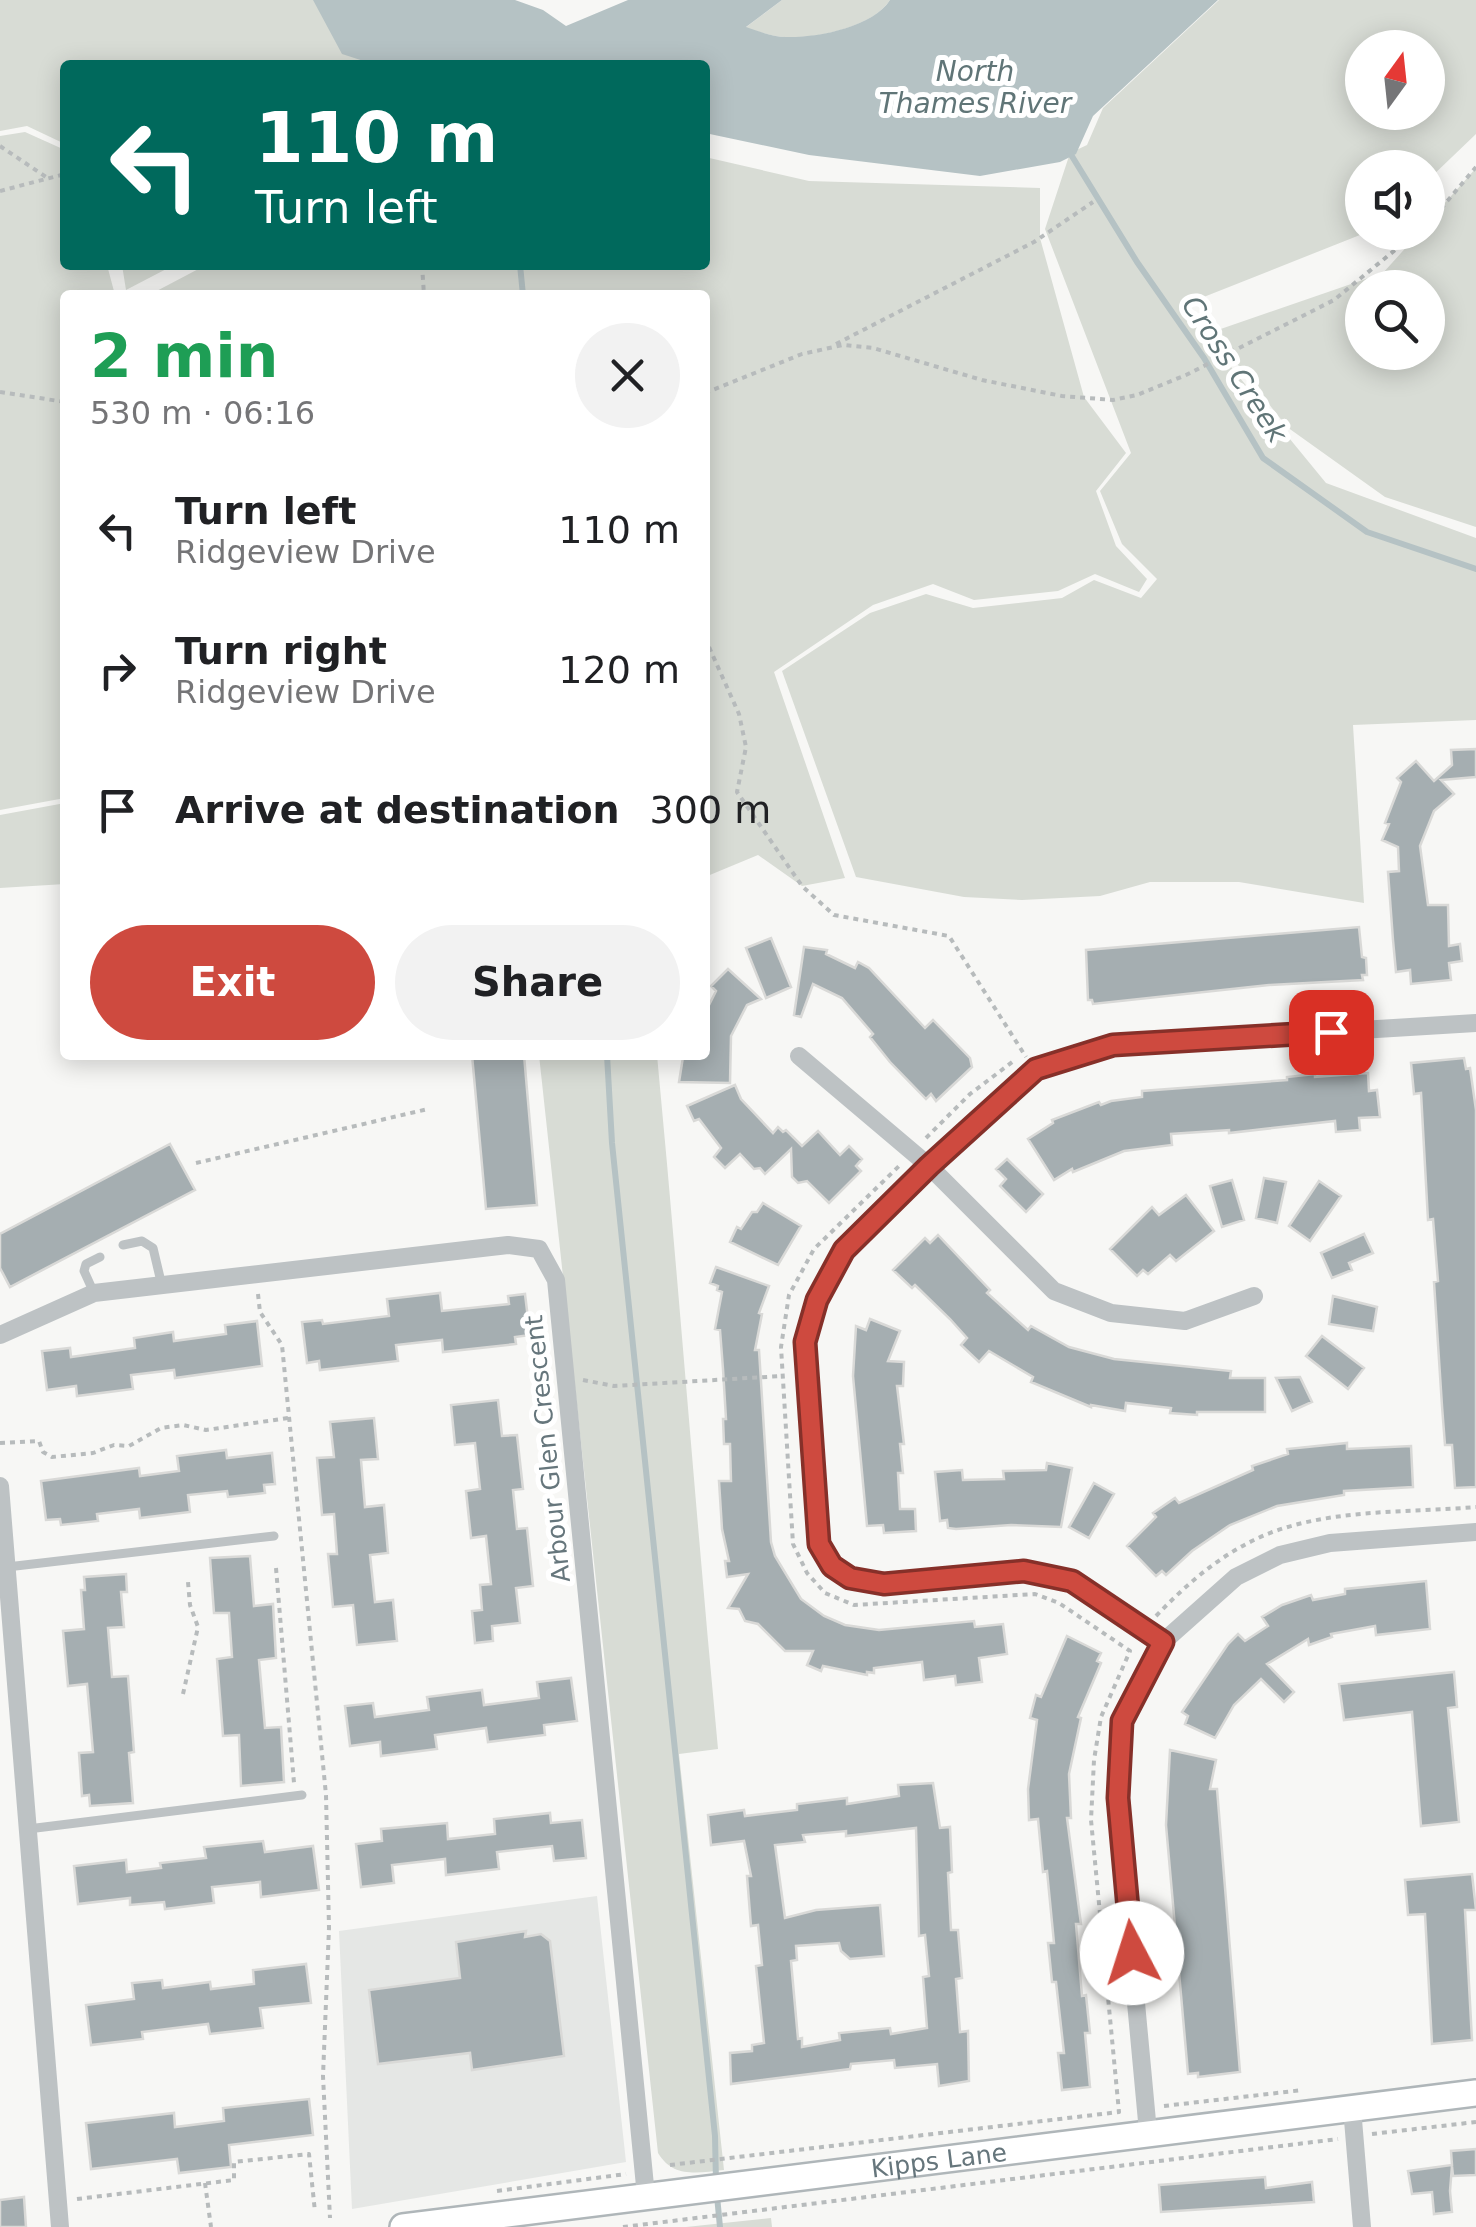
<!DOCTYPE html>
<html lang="en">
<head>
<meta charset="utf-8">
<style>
	:root { --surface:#fff; --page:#f2f2f2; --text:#202124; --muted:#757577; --accent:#ce4a3f }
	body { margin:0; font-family:"DejaVu Sans",sans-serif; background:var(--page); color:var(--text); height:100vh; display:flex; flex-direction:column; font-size:38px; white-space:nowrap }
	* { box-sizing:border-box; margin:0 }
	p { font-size:32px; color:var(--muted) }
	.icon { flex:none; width:55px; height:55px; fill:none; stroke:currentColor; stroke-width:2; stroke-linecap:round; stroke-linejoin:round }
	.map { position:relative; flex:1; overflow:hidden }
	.details { position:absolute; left:60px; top:290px; width:650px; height:770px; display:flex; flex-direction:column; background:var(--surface); border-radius:10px; box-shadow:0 5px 25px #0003 }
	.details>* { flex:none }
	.hud { position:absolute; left:60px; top:60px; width:650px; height:210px; border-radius:10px; box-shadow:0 5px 25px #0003; background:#00695c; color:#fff; overflow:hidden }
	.needle { width:65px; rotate:15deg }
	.fabs { position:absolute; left:1345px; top:30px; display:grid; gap:20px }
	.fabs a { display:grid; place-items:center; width:100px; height:100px; border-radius:50%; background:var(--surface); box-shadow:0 5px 25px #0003; font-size:50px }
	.pin { position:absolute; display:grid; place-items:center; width:85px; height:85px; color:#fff; margin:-42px; border-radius:20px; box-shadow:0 5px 15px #0006 }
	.me { position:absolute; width:110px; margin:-55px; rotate:355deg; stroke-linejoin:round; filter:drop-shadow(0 0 8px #0008) }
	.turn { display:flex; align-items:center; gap:35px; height:210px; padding:0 30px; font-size:45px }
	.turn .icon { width:130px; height:130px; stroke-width:2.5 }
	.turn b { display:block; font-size:70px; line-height:85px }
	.round { display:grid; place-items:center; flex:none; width:105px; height:105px; border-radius:52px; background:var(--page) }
	.overview { display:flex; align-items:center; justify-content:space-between; height:170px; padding:0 30px }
	h1 { font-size:60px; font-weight:700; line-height:75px; color:#1e9e55 }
	.action { display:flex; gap:20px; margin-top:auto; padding:20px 30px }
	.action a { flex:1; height:115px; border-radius:60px; background:var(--accent); color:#fff; font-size:40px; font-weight:700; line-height:115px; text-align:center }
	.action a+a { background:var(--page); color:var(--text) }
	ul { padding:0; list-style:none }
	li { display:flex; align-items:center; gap:30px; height:140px; padding:0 30px }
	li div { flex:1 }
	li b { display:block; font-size:38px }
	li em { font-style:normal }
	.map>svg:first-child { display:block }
</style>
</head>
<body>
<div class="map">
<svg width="1476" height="2227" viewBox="0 0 1476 2227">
	<rect width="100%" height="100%" fill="#f7f7f5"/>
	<path fill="#e5e7e5" d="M597 1896 626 2162 352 2209 339 1931Z"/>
	<path fill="#d8dcd5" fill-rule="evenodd" d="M0 0H324L380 65H65V144L27 126 0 131Z
		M782 0H890C873 27 816 39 785 37 772 37 758 31 745 28Z
		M1219 0H1476V134L1428 180V168H1362L1365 233 1181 306 1326 483 1476 538V720L1353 725 1364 903 1239 882H1150L1100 896 1022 900 964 897 856 877 782 671 870 613 926 594 973 608 1062 598 1094 580 1141 598 1157 579 1122 544 1100 491 1131 453 1045 229 1070 153 1087 145 1103 108ZM1362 48H1428V112H1362Z
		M25 132 65 150V265H107L115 295H65V798L0 810V136Z
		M705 157 809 181 1040 188V238L1084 397 1126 453 1096 491 1116 546 1147 579 1139 592 1095 574 1058 591 974 600 933 584 873 605 774 672 845 878 802 886 758 855 705 877V295H149L206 265H705Z
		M1476 168V527L1385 497 1287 427 1212 332 1383 273 1419 233 1428 232V222ZM1362 288H1428V352H1362Z
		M122 265H174L126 290Z
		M65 803V884L0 888V815Z
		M539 1055H657C679 1286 696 1518 718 1749L679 1754 724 2170C697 2173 673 2178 658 2153Z
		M771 2218 772 2227H686Z"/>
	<path fill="#b5c2c4" d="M313 0H515L543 10 566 26 628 0H782L746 27C758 31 773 37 786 37 817 38 873 27 890 0H1218L1093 116 1076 154 1060 162 980 176 809 155 705 133V65H376L342 54Z"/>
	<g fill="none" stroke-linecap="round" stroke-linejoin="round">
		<path stroke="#b5c2c4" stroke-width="6" d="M1070 153 1137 262 1204 358 1263 458 1367 532 1476 569
			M520 265 523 295
			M607 1055 612 1143 715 2136 716 2183
			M717 2196 720 2227"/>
	</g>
	<path fill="#a5aeb1" stroke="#d9d9d7" stroke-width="2.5" fill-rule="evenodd" d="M1476 749V777L1441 780 1454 794 1434 811 1420 846 1428 905H1448L1449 946 1460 944 1462 961 1449 963 1451 980 1411 984 1410 970 1396 972 1393 940 1388 872 1399 871 1398 847 1382 840 1389 824 1385 823 1401 782 1397 778 1416 761 1434 781 1452 765 1451 750Z
		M1359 927 1362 957 1366 958 1367 975H1362L1363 980 1269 985 1093 1004 1092 1000H1088L1086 950Z
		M771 938 791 987 766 998 746 948Z
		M804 947 827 950 826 954 855 968 858 962 869 968 925 1028 933 1020 970 1058 972 1067 936 1101 931 1094 926 1099 890 1062 870 1037 873 1034 842 998 813 984 801 1017 794 1015Z
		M728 969 761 999 747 1005 731 1036 730 1083 679 1082 683 1057H705V1013L716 991 711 986Z
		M472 1055H524L537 1205 486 1209Z
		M1464 1058 1466 1069 1470 1068 1476 1110V1487L1455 1488 1452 1445H1445L1442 1406 1434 1282 1438 1281 1433 1219 1428 1220 1421 1093 1414 1094 1411 1063Z
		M1368 1073 1369 1091 1377 1090 1380 1117 1359 1118 1360 1130 1336 1132 1335 1121 1229 1133V1130L1171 1134 1172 1145 1124 1151 1073 1172 1072 1169 1054 1180 1028 1139 1053 1123 1052 1120 1099 1102 1101 1105 1111 1101 1142 1097V1091L1287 1080V1077L1315 1074V1077Z
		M735 1085 741 1099 773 1133 778 1127 783 1132 786 1130 802 1146 818 1131 840 1155 849 1146 862 1159 856 1166 861 1171 829 1203 807 1181 798 1183 792 1177 791 1149 765 1174 760 1168 754 1169 740 1154 725 1168 714 1157 721 1148 699 1119 694 1121 687 1106Z
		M170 1144 195 1190 10 1287 0 1268V1234Z
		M1007 1159 1043 1194 1026 1212 1000 1186 1006 1179 996 1169Z
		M1264 1178 1286 1182 1277 1223 1256 1218Z
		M1232 1180 1244 1220 1222 1227 1210 1186Z
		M1319 1181 1341 1196 1310 1241 1289 1226Z
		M1186 1195 1214 1231 1176 1261 1170 1255 1148 1274 1143 1270 1137 1276 1110 1249 1152 1207 1159 1215Z
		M763 1203 801 1226 778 1265 730 1242 737 1227 741 1229 752 1212H757Z
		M1364 1234 1373 1253 1349 1263 1352 1270 1332 1278 1321 1253Z
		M938 1235 990 1290 987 1293 1028 1330 1031 1326 1069 1347 1114 1359 1231 1371 1230 1378H1265V1412H1197V1415L1170 1413 1171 1408 1126 1403 1125 1411 1091 1405V1407L1031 1382 1033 1377 989 1351 979 1362 961 1345 967 1338 950 1319 915 1285 912 1288 893 1270 925 1238 930 1243Z
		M716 1267 769 1286 759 1313 762 1314 755 1350H759L771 1542 775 1556 801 1599 824 1616 845 1625 879 1630 974 1621 975 1627 1003 1624 1007 1654 979 1658 982 1682 956 1685 955 1676 924 1680 922 1662 874 1668V1673L867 1672V1675L823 1666 821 1671 807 1665 813 1651H785L758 1624 745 1621 739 1609 728 1608 748 1574 727 1577 725 1561H729L722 1529 719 1481H731L730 1444H724L723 1419H726L723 1369 720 1330 715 1329 722 1292 717 1290 718 1286 710 1283Z
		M440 1293 442 1311 509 1304 508 1296 525 1294 530 1335 515 1337 516 1344 443 1352 442 1340 396 1345 398 1361 320 1370 319 1361 307 1363 302 1322 322 1320 323 1324 389 1316 387 1299Z
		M1333 1296 1377 1307 1373 1331 1329 1324Z
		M870 1319 900 1331 888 1361 904 1362 903 1386H897L904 1444H900L903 1473H898L900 1509H915L916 1531 884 1533 883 1525 867 1526 853 1376 856 1326 866 1330Z
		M257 1321 262 1366 175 1378 174 1370 131 1375 133 1389 77 1396 76 1386 47 1390 42 1351 70 1348 71 1357 135 1348 134 1338 173 1332 174 1341 226 1334 225 1325Z
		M1322 1336 1364 1368 1348 1389 1306 1356Z
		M1300 1377 1312 1402 1292 1411 1276 1378Z
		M498 1400 502 1436 517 1435 523 1489 513 1490 517 1529 527 1528 533 1586 516 1588 520 1623 492 1626 493 1641 475 1643 472 1611 482 1610 480 1585 491 1584 486 1536 471 1538 466 1491 480 1489 475 1443 455 1445 451 1405Z
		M374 1418 378 1459 361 1460 365 1507 384 1505 388 1553 370 1555 375 1602 393 1600 397 1641 357 1645 353 1605 333 1607 328 1554H337L334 1514 322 1515 317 1458 334 1457 330 1422Z
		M1347 1443V1449L1411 1446 1413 1487 1344 1491V1495L1277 1506 1230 1525 1192 1551 1166 1575 1162 1571 1156 1576 1127 1546 1156 1517 1153 1513 1175 1498 1179 1503 1253 1470 1252 1466 1288 1454 1287 1449Z
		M226 1450 227 1458 272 1453 275 1484 264 1485 265 1493 228 1497 227 1491 188 1495 190 1512 140 1518 139 1509 97 1514 98 1521 61 1525 60 1519 46 1520 41 1481 139 1468 140 1476 179 1471 177 1456Z
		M1047 1463 1072 1468 1061 1527 1011 1525 956 1529 948 1528 947 1520 940 1521 935 1472 962 1470 963 1480 1004 1479 1003 1471 1046 1470Z
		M1094 1483 1114 1494 1089 1538 1069 1527Z
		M250 1556 254 1606 273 1604 276 1658 259 1660 265 1728 281 1727 284 1782 241 1786 239 1735 223 1736 217 1659 232 1657 229 1613H214L210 1558Z
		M126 1574 127 1592H121L124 1627 108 1628 112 1677 128 1676 134 1752 129 1753 133 1803 90 1806 89 1795 82 1796 79 1753 93 1752 87 1684 68 1686 63 1631 84 1629 81 1590H85L84 1577Z
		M1426 1581 1430 1629 1376 1635 1375 1626 1331 1634 1332 1637 1309 1645 1308 1639 1267 1664 1294 1692 1284 1702 1261 1679 1234 1705 1215 1738 1185 1724 1188 1716 1182 1712 1228 1644 1238 1634 1245 1641 1268 1626 1262 1617 1282 1605 1311 1595 1313 1600 1345 1594V1589Z
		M1067 1636 1101 1653 1097 1661 1101 1663 1078 1717 1081 1718 1069 1774 1071 1818H1067L1081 1924H1076L1082 1996 1086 1995 1090 2033H1085L1090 2087 1062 2090 1058 2053H1064L1056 1982H1052L1048 1943H1054L1047 1871 1043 1872 1038 1819 1029 1820 1028 1789 1037 1720 1030 1718 1036 1695 1041 1697Z
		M1454 1672 1457 1707 1448 1708 1459 1822 1421 1826 1412 1712 1344 1720 1339 1684Z
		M571 1678 577 1721 544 1725 545 1735 488 1742 486 1728 435 1735 437 1749 381 1756 380 1742 350 1746 345 1706 373 1703 375 1717 429 1710 427 1697 482 1690 484 1705 539 1698 537 1682Z
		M1170 1750 1216 1760 1210 1789H1217L1240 2072 1198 2077V2073L1188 2074 1166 1825Z
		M933 1783 940 1828 950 1827 952 1872 948 1873 951 1930H958L962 1978 956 1979 960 2032 968 2031 969 2081 939 2086 937 2064 895 2068 894 2060 851 2064 850 2069 731 2084 730 2053 752 2051V2045L764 2043 756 1966 762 1965 758 1925 751 1926 747 1876H751L744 1841 711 1845 708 1815 744 1810 745 1816 797 1810V1804L847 1798V1804L899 1796 898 1785ZM916 1828 919 1936 925 1935 929 1976 923 1977 927 2028 891 2034 890 2028 839 2033 840 2040 802 2047V2038L798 2039 791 1961 797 1960 796 1946 839 1943 841 1951 850 1959 884 1956 880 1905 816 1910 785 1918 775 1845 805 1842 803 1835 846 1831V1836Z
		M550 1813 551 1823 582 1820 586 1858 554 1861 552 1846 497 1852 499 1869 446 1875 445 1859 392 1865 394 1883 361 1887 356 1844 382 1841 381 1829 447 1823 448 1839 495 1834 494 1819Z
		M263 1841 265 1852 313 1846 319 1890 261 1897 260 1882 212 1887 214 1903 165 1909 164 1902 130 1905V1898L78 1904 74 1866 126 1860 127 1872 161 1868 160 1863 206 1858 204 1847Z
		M1472 1874 1476 1910H1465L1472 2040 1432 2044 1425 1914 1408 1915 1405 1880Z
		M526 1931 525 1937 541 1934 550 1941 564 2056 472 2070 470 2053 378 2064 369 1990 460 1978 456 1942Z
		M306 1964 311 2003 260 2008 263 2028 210 2034 208 2024 142 2032 143 2039 91 2045 86 2005 134 1999 132 1983 162 1980 163 1988 210 1982 211 1989 254 1984 253 1970Z
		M309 2099 313 2135 229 2145 231 2167 179 2173 177 2159 91 2169 86 2123 174 2113 175 2127 224 2121 223 2108Z
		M1476 2149V2175L1453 2176 1452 2166 1450 2191 1452 2212 1434 2214 1432 2192 1412 2194 1408 2171 1452 2165 1451 2151Z
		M1265 2177 1266 2188 1312 2182 1314 2202 1161 2212 1159 2185Z
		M24 2197 26 2227H0V2200Z"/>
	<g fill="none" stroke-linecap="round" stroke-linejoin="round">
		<defs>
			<g id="secondary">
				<path id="s1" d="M403 2227 1476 2093"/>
			</g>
		</defs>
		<use href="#secondary" stroke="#afb6b9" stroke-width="30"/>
		<path stroke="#b7bbbc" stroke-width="4" stroke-dasharray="5 5" stroke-linecap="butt" d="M0 146 46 177
			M0 191 65 174
			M1428 224 1476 167
			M422 265 424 295
			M836 344 1034 242 1093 202
			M0 392 65 402
			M705 393 802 354 843 345 873 348 982 380 1062 396 1113 400 1137 395 1186 375 1334 300 1417 232
			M705 638 739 714 746 747 737 792 802 886 834 915 949 936 1026 1057
			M926 1138 970 1094 1015 1060
			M196 1163 428 1109
			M258 1294 260 1312 282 1345 326 1795 329 1928 323 2076 330 2218
			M583 1380 614 1386 782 1376
			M0 1443 39 1441 43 1452 52 1457 93 1453 114 1445 129 1446 161 1428 183 1425 206 1430 288 1418
			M276 1568 294 1783
			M1156 1616C1185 1586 1215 1559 1254 1540 1319 1508 1405 1513 1476 1507
			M183 1694 198 1627 190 1605 188 1582
			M1164 2106 1303 2090
			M1372 2134 1476 2122
			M670 2165 1119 2112 1091 1820 1094 1760 1101 1717 1130 1651 1059 1603 1035 1594 854 1605 825 1593 807 1573 793 1544 781 1347 789 1295 814 1249 899 1166
			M205 2183 211 2227
			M497 2191 626 2174
			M77 2199 234 2180V2162L309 2154 315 2212
			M623 2227 1338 2139"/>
		<path stroke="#bdc2c4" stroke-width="9" d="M123 1245 142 1241 153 1248 162 1286
			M94 1293 84 1271 86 1264 100 1257
			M7 1567 274 1536
			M28 1829 302 1795"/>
		<path stroke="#bdc2c4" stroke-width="18" d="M799 1056 929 1166 1054 1291 1111 1313 1185 1321 1254 1296
			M0 1335 94 1293 508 1245 539 1249 556 1280 646 2196
			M0 1486 60 2227
			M1163 1642 1072 1581 1024 1571 885 1583 851 1578 832 1566 819 1545 805 1342 817 1301 844 1250 929 1166 1036 1069 1113 1045 1476 1023
			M1352 2108 1362 2227
			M1148 2132 1117 1798 1122 1721 1163 1642 1236 1577 1280 1555 1330 1543 1476 1532"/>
		<use href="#secondary" stroke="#fff" stroke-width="25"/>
	</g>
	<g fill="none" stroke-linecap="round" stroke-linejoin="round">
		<defs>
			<path id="route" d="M1132 1953 1118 1798 1122 1721 1163 1642 1072 1581 1024 1571 884 1584 850 1578 832 1566 819 1544 805 1342 817 1300 844 1250 929 1166 1036 1069 1113 1045 1331 1032"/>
		</defs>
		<use href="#route" stroke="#863029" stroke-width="25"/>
		<use href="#route" stroke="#ce4a3f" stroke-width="18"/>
	</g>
	<g text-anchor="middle" stroke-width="10" stroke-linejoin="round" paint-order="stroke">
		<g font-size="25" fill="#66767c" stroke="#fff">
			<text transform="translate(547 1449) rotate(-96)" y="9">Arbour Glen Crescent</text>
			<text dy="9" stroke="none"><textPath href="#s1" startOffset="540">Kipps Lane</textPath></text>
		</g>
		<g font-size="28" font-style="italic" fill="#607577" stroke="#fff">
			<text x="975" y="81">North<tspan x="975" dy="32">Thames River</tspan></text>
			<text transform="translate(1235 369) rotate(57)" y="10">Cross Creek</text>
		</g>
	</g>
</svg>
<div class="fabs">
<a><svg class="needle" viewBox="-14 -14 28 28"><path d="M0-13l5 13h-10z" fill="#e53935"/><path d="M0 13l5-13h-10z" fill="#757577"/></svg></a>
<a><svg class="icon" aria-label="sound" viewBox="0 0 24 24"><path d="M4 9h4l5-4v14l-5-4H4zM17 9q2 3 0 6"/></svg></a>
<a><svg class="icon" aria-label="search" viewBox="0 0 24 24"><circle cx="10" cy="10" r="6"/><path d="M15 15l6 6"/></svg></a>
</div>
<div class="pin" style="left:1331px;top:1032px;background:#d93025"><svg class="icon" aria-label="arrive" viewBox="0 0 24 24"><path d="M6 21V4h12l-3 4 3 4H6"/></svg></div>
<svg class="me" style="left:1132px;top:1953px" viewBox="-20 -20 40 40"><circle r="19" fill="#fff"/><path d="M0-13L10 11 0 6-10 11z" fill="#ce4a3f"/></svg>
<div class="hud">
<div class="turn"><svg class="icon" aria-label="left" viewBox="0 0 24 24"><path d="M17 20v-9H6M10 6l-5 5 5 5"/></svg><div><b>110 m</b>Turn left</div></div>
</div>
<section class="details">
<div class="overview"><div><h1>2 min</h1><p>530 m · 06:16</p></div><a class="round"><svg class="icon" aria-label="close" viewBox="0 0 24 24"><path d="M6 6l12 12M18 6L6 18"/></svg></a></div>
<ul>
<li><svg class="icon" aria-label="left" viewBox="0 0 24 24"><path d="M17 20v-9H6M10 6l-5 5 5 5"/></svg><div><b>Turn left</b><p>Ridgeview Drive</p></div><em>110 m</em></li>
<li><svg class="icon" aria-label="right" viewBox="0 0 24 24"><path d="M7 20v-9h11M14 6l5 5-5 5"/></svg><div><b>Turn right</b><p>Ridgeview Drive</p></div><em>120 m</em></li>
<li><svg class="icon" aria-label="arrive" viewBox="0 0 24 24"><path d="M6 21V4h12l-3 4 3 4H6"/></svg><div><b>Arrive at destination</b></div><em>300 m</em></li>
</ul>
<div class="action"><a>Exit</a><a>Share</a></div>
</section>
</div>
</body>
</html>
